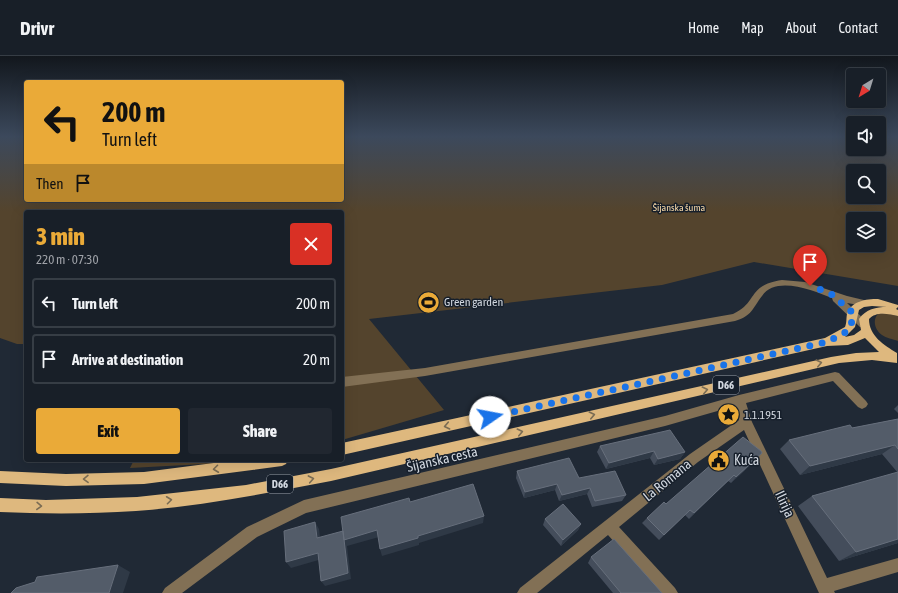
<!DOCTYPE html>
<html lang="en">
<head>
<meta charset="utf-8">
<style>
	:root { --surface:#181f28; --page:#212730; --text:#f1f3f6; --muted:#9fa2a8; --line:#363d45; --accent:#eaaa38 }
	body { margin:0; font-family:"Asap Condensed",sans-serif; background:var(--page); color:var(--text); height:100vh; display:flex; flex-direction:column; font-size:15px; white-space:nowrap }
	* { box-sizing:border-box; margin:0 }
	p { font-size:13px; color:var(--muted) }
	.icon { flex:none; width:22px; height:22px; fill:none; stroke:currentColor; stroke-width:2; stroke-linecap:round; stroke-linejoin:round }
	.map { position:relative; flex:1; overflow:hidden }
	.side { position:absolute; left:24px; top:154px; width:320px; height:252px; display:flex; flex-direction:column; background:var(--surface); border-radius:4px; box-shadow:0 4px 16px #0002,0 0 0 1px var(--line) }
	.side>* { flex:none }
	.top-card { position:absolute; left:24px; top:24px; width:320px; height:122px; border-radius:4px; box-shadow:0 4px 16px #0002,0 0 0 1px var(--line); background:#eaaa38; color:#111; overflow:hidden }
	.needle { width:26px; rotate:218deg }
	.controls { position:absolute; left:846px; top:12px; display:grid; gap:8px }
	.controls a { display:grid; place-items:center; width:40px; height:40px; border-radius:4px; background:var(--surface); box-shadow:0 4px 16px #0002,0 0 0 1px var(--line); font-size:20px }
	.pin { position:absolute; display:grid; place-items:center; width:34px; height:34px; color:#fff; margin:-41px -17px; border-radius:50% 50% 50% 0; rotate:-45deg; box-shadow:0 0 4px #0007 }
	.pin .icon { rotate:45deg }
	.me { position:absolute; width:44px; margin:-22px; rotate:78deg; stroke-linejoin:round; filter:drop-shadow(0 0 3px #0008) }
	.turn { display:flex; align-items:center; gap:14px; height:84px; padding:0 12px; font-size:18px }
	.turn .icon { width:52px; height:52px; stroke-width:2.5 }
	.turn b { display:block; font-size:28px; line-height:34px }
	.then { display:flex; align-items:center; height:38px; padding:0 12px; background:#0003; gap:8px; font-size:15px }
	.round { display:grid; place-items:center; flex:none; width:42px; height:42px; border-radius:4px; background:var(--page) }
	.headline { display:flex; align-items:center; justify-content:space-between; height:68px; padding:0 12px }
	h1 { font-size:24px; font-weight:800; line-height:30px; color:var(--accent) }
	.cta { display:flex; gap:8px; margin-top:auto; padding:8px 12px }
	.cta a { flex:1; height:46px; border-radius:4px; background:var(--accent); color:#111; font-size:16px; font-weight:800; line-height:46px; text-align:center }
	.cta a+a { background:var(--page); color:var(--text) }
	ul { padding:0; list-style:none }
	li { display:flex; align-items:center; gap:12px; height:50px; margin:0 8px 6px; padding:0 4px; border:2px solid var(--line); border-radius:4px }
	li div { flex:1 }
	li b { display:block; font-size:15px }
	li em { font-style:normal }
	header { display:flex; align-items:center; gap:24px; box-sizing:border-box; height:56px; padding:0 20px; background:var(--surface); border-bottom:1px solid var(--line) }
	header strong { font-size:19px }
	nav { display:flex; gap:22px; margin-inline-start:auto; font-size:14px }
	.map>svg:first-child { display:block }
</style>
</head>
<body>
<header>
<strong>Drivr</strong>
<nav><a>Home</a><a>Map</a><a>About</a><a>Contact</a></nav>
</header>
<div class="map">
<svg width="898" height="537" viewBox="0 0 898 537">
	<rect width="100%" height="100%" fill="#202935"/>
	<path fill="#54442d" fill-rule="evenodd" d="M0 80H26V144H342V80H853V93H879V80H898V230L754 206 662 229 369 263 444 354 342 384V156H26V288H17L0 282ZM853 115H879V141H853ZM853 163H879V189H853Z
		M878 258H889L898 260V285C893 283 886 282 882 279 875 274 872 264 878 258Z
		M134 404H253L242 406 130 412Z"/>
	<g fill="none" stroke-linecap="round" stroke-linejoin="round">
		<path fill="#827055" fill-rule="evenodd" d="M782 224 805 226 847 240 868 245 870 247 868 249 865 250 847 247 869 268 868 271H860L833 245 832 242C814 235 776 219 762 240 752 253 752 260 735 265L425 320 342 331V321L425 312 733 258C758 247 747 229 782 224Z
			M835 316 839 317 866 345 868 348 866 351 862 353 858 351 833 325 746 347 752 366 827 522 898 502V516L834 535 835 537H819L744 374 698 406 619 471 675 532 678 537H660L608 479 537 537H517L520 532 690 398 739 364 735 350 665 370 306 457 257 481 182 537H162L165 532 247 471 304 444 665 360 739 339Z"/>
		<path fill="#deb87e" fill-rule="evenodd" d="M878 243 898 249V251L896 253 898 254V260C889 258 876 255 869 263 869 280 884 289 897 297V307L872 304 839 307 331 425C267 437 202 450 136 455 91 458 45 458 0 456V442L46 444 137 441 246 429 331 413 831 301 856 297 879 296 865 282 848 289 827 290 342 399V387L825 282 845 271C847 266 846 263 847 258 851 245 866 243 878 243ZM872 250 887 251C876 251 866 253 859 263L861 274 854 279 845 281 855 271 859 254 864 251Z
			M237 404H288L286 408 282 410 144 428 66 430 0 427V415L66 418 144 416Z"/>
	</g>
	<path fill="#444d5b" d="M898 349V357L894 353Z
		M898 363V487L839 505 798 450 812 440 898 417 882 398 800 419 780 393 789 384Z
		M600 390 685 396 680 403 654 409 650 402 606 413 597 396Z
		M756 404 731 427 728 425 689 463 685 459 659 484 642 467 647 462 666 448Z
		M517 415 579 422 626 439 622 445 592 451 587 438 559 445 555 434 524 442 516 422Z
		M545 463 581 468 578 474 561 490 543 469Z
		M591 501 662 537H613L588 507Z"/>
	<path fill="#2f3946" d="M895 389 882 398 800 419 810 410Z
		M654 395 650 402 606 413 609 407Z
		M685 396 680 403 654 409 658 403Z
		M762 397 756 404 731 427 736 421Z
		M734 419 728 425 689 463 694 457Z
		M557 428 555 434 524 442 525 436Z
		M590 432 587 438 559 445 562 439Z
		M484 460 483 467 419 487V489L382 500 380 493 418 480Z
		M315 466 319 473 321 489 317 482Z
		M581 468 578 474 561 490 563 484Z
		M377 474 379 481 347 490 351 523 325 530 321 525 343 475Z
		M898 483V487L839 505 856 496Z
		M318 497 322 503 291 512 286 506Z
		M118 509 130 516 123 537H109Z"/>
	<path fill="#535c69" stroke="#676f7c" d="M898 363V393L895 389 810 410 789 384 850 369 852 372Z
		M670 374 685 396 658 403 654 395 609 407 600 390Z
		M743 381 761 395 762 397 736 421 734 419 694 457 690 454 664 479 647 462 664 446 666 448Z
		M569 402 579 422 615 415 626 439 595 445 590 432 562 439 557 428 525 436 517 415Z
		M898 416V483L856 496 812 440Z
		M473 428 484 460 418 480V482L380 493 377 474 344 484 341 461 409 442 410 446Z
		M563 448 581 468 563 484 545 463Z
		M315 466 317 482 343 475 348 517 321 525 318 497 286 506 284 475Z
		M614 483 662 537H621L591 501Z
		M118 509 109 537H11L16 532 35 526 37 521Z"/>
	<defs><path id="oneway-chevron" d="M-2-3.5L2.5 0L-2 3.5" fill="none" stroke-width="1.6" stroke-linecap="round" stroke-linejoin="round"/></defs>
	<g stroke="#7a6c54">
		<use href="#oneway-chevron" transform="translate(819 307) rotate(-13)"/>
		<use href="#oneway-chevron" transform="translate(705 334) rotate(-13)"/>
		<use href="#oneway-chevron" transform="translate(592 359) rotate(-13)"/>
		<use href="#oneway-chevron" transform="translate(447 370) rotate(168)"/>
		<use href="#oneway-chevron" transform="translate(520 376) rotate(-13)"/>
		<use href="#oneway-chevron" transform="translate(216 413) rotate(173)"/>
		<use href="#oneway-chevron" transform="translate(86 423) rotate(179)"/>
		<use href="#oneway-chevron" transform="translate(311 423) rotate(-11)"/>
		<use href="#oneway-chevron" transform="translate(169 444) rotate(-7)"/>
		<use href="#oneway-chevron" transform="translate(39 450) rotate(2)"/>
	</g>
	<linearGradient id="sky" x2="0" y2="1"><stop stop-color="#12171d"/><stop offset="0.52" stop-color="#3c495c"/><stop offset="1" stop-color="#3c495c" stop-opacity="0"/></linearGradient>
	<rect width="898" height="155" fill="url(#sky)"/>
	<g fill="none" stroke-linecap="round" stroke-linejoin="round">
		<path stroke="#1a73e8" stroke-width="7" stroke-dasharray="0 12.6" d="M490 361 827 286 846 276 851 270 853 257 830 237 810 230"/>
	</g>
	<defs>
		<symbol id="stadium-disc" viewBox="-11 -11 22 22"><circle r="9.5" fill="#eaaa38" stroke="#161f2b"/><path d="M0-5a6.5 5 0 1 0 0 10a6.5 5 0 1 0 0-10ZM-3.5-1.8h7v3.6h-7Z" fill="#111"/></symbol>
		<symbol id="sight-disc" viewBox="-11 -11 22 22"><circle r="9.5" fill="#eaaa38" stroke="#161f2b"/><path d="M0-6L1.8-2.2L6-1.7L2.9 1.2L3.7 5.4L0 3.3L-3.7 5.4L-2.9 1.2L-6-1.7L-1.8-2.2Z" fill="#111"/></symbol>
		<symbol id="civic-disc" viewBox="-11 -11 22 22"><circle r="9.5" fill="#eaaa38" stroke="#161f2b"/><path d="M-.6-6.5H3V-4.5H.6V-3L4-1V1h2V6H-6V1h2V-1L-.6-3ZM-1.2 2.5V6h2.4V2.5Z" fill="#111"/></symbol>
	</defs>
	<g fill-rule="evenodd">
		<use href="#stadium-disc" x="416" y="234" width="25" height="25"/>
		<use href="#sight-disc" x="716" y="346" width="25" height="25"/>
		<use href="#civic-disc" x="706" y="392" width="25" height="25"/>
	</g>
	<g text-anchor="middle" stroke-width="3" stroke-linejoin="round" paint-order="stroke">
		<g font-size="10" fill="#fadaa9" stroke="#161f2b">
			<text x="679" y="155">Šijanska šuma</text>
		</g>
		<g fill="#161f2b" stroke="#99a0a9" stroke-width="1">
			<rect x="713" y="320" width="26" height="18" rx="3"/>
			<rect x="267" y="419" width="26" height="18" rx="3"/>
		</g>
		<g font-size="11" font-weight="bold" fill="#d1d7df">
			<text x="726" y="333">D66</text>
			<text x="280" y="432">D66</text>
		</g>
		<g font-size="12" fill="#d1d7df" stroke="#161f2b" text-anchor="start">
			<text x="444" y="250">Green garden</text>
			<text x="744" y="363">1.1.1951</text>
		</g>
		<g font-size="14" fill="#d1d7df" stroke="#161f2b">
			<text transform="translate(442 403) rotate(-13)" y="5">Šijanska cesta</text>
			<text transform="translate(667 424) rotate(-39)" y="5">La Romana</text>
			<text transform="translate(785 448) rotate(65)" y="5">Ilirija</text>
		</g>
		<g font-size="14" fill="#d1d7df" stroke="#161f2b" text-anchor="start">
			<text x="734" y="409">Kuća</text>
		</g>
	</g>
</svg>
<div class="controls">
<a><svg class="needle" viewBox="-14 -14 28 28"><path d="M0-13l5 13h-10z" fill="#e53935"/><path d="M0 13l5-13h-10z" fill="#9fa2a8"/></svg></a>
<a><svg class="icon" aria-label="sound" viewBox="0 0 24 24"><path d="M4 9h4l5-4v14l-5-4H4zM17 9q2 3 0 6"/></svg></a>
<a><svg class="icon" aria-label="search" viewBox="0 0 24 24"><circle cx="10" cy="10" r="6"/><path d="M15 15l6 6"/></svg></a>
<a><svg class="icon" aria-label="layers" viewBox="0 0 24 24"><path d="M12 4l9 5-9 5-9-5zM3 14l9 5 9-5"/></svg></a>
</div>
<div class="pin" style="left:810px;top:230px;background:#d93025"><svg class="icon" aria-label="arrive" viewBox="0 0 24 24"><path d="M6 21V4h12l-3 4 3 4H6"/></svg></div>
<svg class="me" style="left:490px;top:361px" viewBox="-20 -20 40 40"><circle r="19" fill="#fff"/><path d="M0-13L10 11 0 6-10 11z" fill="#1a73e8"/></svg>
<div class="top-card">
<div class="turn"><svg class="icon" aria-label="left" viewBox="0 0 24 24"><path d="M17 20v-9H6M10 6l-5 5 5 5"/></svg><div><b>200 m</b>Turn left</div></div>
<div class="then">Then<svg class="icon" aria-label="arrive" viewBox="0 0 24 24"><path d="M6 21V4h12l-3 4 3 4H6"/></svg></div>
</div>
<section class="side">
<div class="headline"><div><h1>3 min</h1><p>220 m · 07:30</p></div><a class="round" style="background:#d93025;color:#fff"><svg class="icon" aria-label="close" viewBox="0 0 24 24"><path d="M6 6l12 12M18 6L6 18"/></svg></a></div>
<ul>
<li><svg class="icon" aria-label="left" viewBox="0 0 24 24"><path d="M17 20v-9H6M10 6l-5 5 5 5"/></svg><div><b>Turn left</b></div><em>200 m</em></li>
<li><svg class="icon" aria-label="arrive" viewBox="0 0 24 24"><path d="M6 21V4h12l-3 4 3 4H6"/></svg><div><b>Arrive at destination</b></div><em>20 m</em></li>
</ul>
<div class="cta"><a>Exit</a><a>Share</a></div>
</section>
</div>
</body>
</html>
